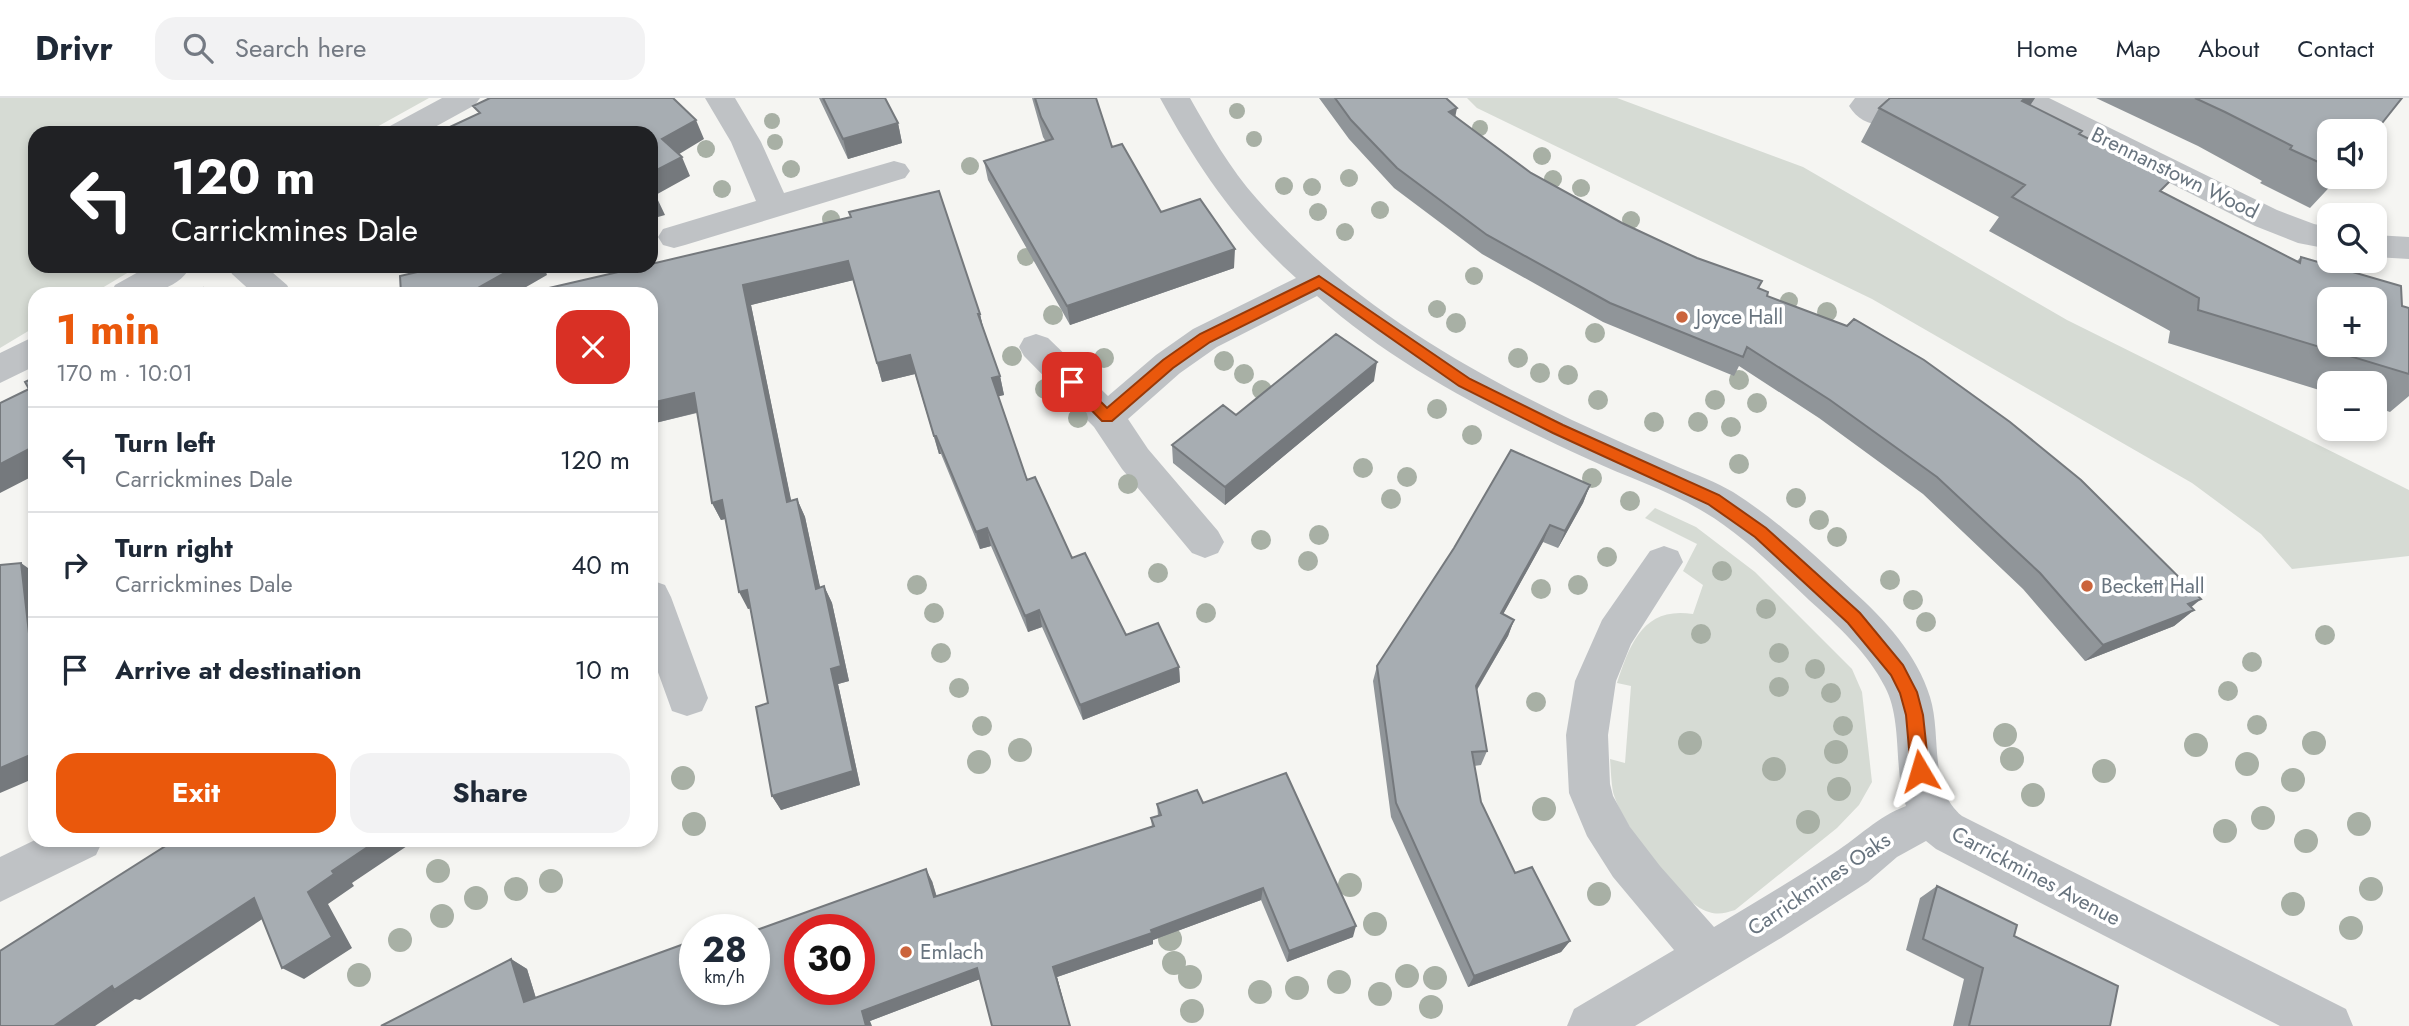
<!DOCTYPE html>
<html lang="en">
<head>
<meta charset="utf-8">
<style>
	:root { --surface:#fff; --page:#f2f2f3; --text:#1f2937; --muted:#747a83; --line:#e0e1e3; --accent:#ea580c }
	body { margin:0; font-family:Jost,sans-serif; background:var(--page); color:var(--text); height:100vh; display:flex; flex-direction:column; font-size:26px; white-space:nowrap }
	* { box-sizing:border-box; margin:0 }
	p { font-size:23px; color:var(--muted) }
	.icon { flex:none; width:38px; height:38px; fill:none; stroke:currentColor; stroke-width:2; stroke-linecap:round; stroke-linejoin:round }
	.map { position:relative; flex:1; overflow:hidden }
	.details { position:absolute; left:28px; top:189px; width:630px; height:560px; display:flex; flex-direction:column; background:var(--surface); border-radius:21px; box-shadow:0 4px 10px #0003 }
	.details>* { flex:none }
	.banner { position:absolute; left:28px; top:28px; width:630px; height:147px; border-radius:21px; box-shadow:0 4px 10px #0003; background:#202124; color:#fff; overflow:hidden }
	.fabs { position:absolute; left:2317px; top:21px; display:grid; gap:14px }
	.fabs a { display:grid; place-items:center; width:70px; height:70px; border-radius:14px; background:var(--surface); box-shadow:0 4px 10px #0003; font-size:35px }
	.speed { position:absolute; left:679px; top:816px; display:flex; gap:14px; font-size:35px; font-weight:700; text-align:center }
	.speed>* { display:grid; place-content:center; width:91px; height:91px; border-radius:50%; background:var(--surface); box-shadow:0 4px 10px #0003; line-height:1 }
	.speed small { font-size:18px; font-weight:400 }
	.speed .limit { border:10px solid #d22; background:#fff; color:#111 }
	.pin { position:absolute; display:grid; place-items:center; width:60px; height:60px; color:#fff; margin:-30px; border-radius:14px; box-shadow:0 4px 10px #0006 }
	.me { position:absolute; width:77px; margin:-38px; rotate:353deg; stroke-linejoin:round; filter:drop-shadow(0 0 5px #0008) }
	.turn { display:flex; align-items:center; gap:24px; height:147px; padding:0 28px; font-size:32px }
	.turn .icon { width:91px; height:91px; stroke-width:2.5 }
	.turn b { display:block; font-size:49px; line-height:60px }
	.round { display:grid; place-items:center; flex:none; width:74px; height:74px; border-radius:21px; background:var(--page) }
	.summary { display:flex; align-items:center; justify-content:space-between; height:119px; padding:0 28px }
	h1 { font-size:42px; font-weight:700; line-height:52px; color:var(--accent) }
	.cta { display:flex; gap:14px; margin-top:auto; padding:14px 28px }
	.cta a { flex:1; height:80px; border-radius:21px; background:var(--accent); color:#fff; font-size:28px; font-weight:700; line-height:80px; text-align:center }
	.cta a+a { background:var(--page); color:var(--text) }
	ul { padding:0; list-style:none }
	li { display:flex; align-items:center; gap:21px; height:105px; padding:0 28px; border-top:2px solid var(--line) }
	li div { flex:1 }
	li b { display:block; font-size:26px }
	li em { font-style:normal }
	header { display:flex; align-items:center; gap:42px; box-sizing:border-box; height:98px; padding:0 35px; background:var(--surface); border-bottom:2px solid var(--line) }
	header strong { font-size:33px }
	nav { display:flex; gap:38px; margin-inline-start:auto; font-size:24px }
	.search { width:490px; height:63px; background:var(--page); display:flex; align-items:center; gap:18px; box-sizing:border-box; padding:0 24px; border-radius:21px; color:var(--muted); font-size:26px }
	.map>svg:first-child { display:block }
</style>
</head>
<body>
<header>
<strong>Drivr</strong>
<div class="search"><svg class="icon" aria-label="search" viewBox="0 0 24 24"><circle cx="10" cy="10" r="6"/><path d="M15 15l6 6"/></svg>Search here</div>
<nav><a>Home</a><a>Map</a><a>About</a><a>Contact</a></nav>
</header>
<div class="map">
<svg width="2409" height="928" viewBox="0 0 2409 928">
	<rect width="100%" height="100%" fill="#f5f5f2"/>
	<path fill="#d6dbd4" d="M0 0H429L366 35H35V168H139L92 196H35V229L0 250Z
		M1467 0H1617L1803 69 2067 222 2409 392V458L2292 471 2261 436 2192 385 1872 201 1477 10Z
		M1655 410 1696 429 1755 474 1852 571 1862 594 1872 684 1859 707 1837 730 1735 812C1726 815 1718 817 1709 814 1678 805 1621 725 1613 694 1611 683 1611 672 1610 661L1625 665 1631 588 1617 585C1630 545 1644 508 1693 516L1703 487 1683 473 1697 446 1645 420Z"/>
	<g fill="none" stroke-linecap="round" stroke-linejoin="round">
		<path fill="#bfc2c5" fill-rule="evenodd" d="M442 0H480L475 7 424 35H386L390 28Z
			M705 0H735L761 44 784 95 894 63 905 66 910 73 905 80 685 147 674 150 663 147 658 139 663 131 756 103 731 44Z
			M1160 0H1190C1210 35 1230 71 1257 101 1343 199 1456 267 1572 322 1607 338 1643 354 1678 369 1697 377 1716 384 1733 394 1777 422 1816 458 1853 493 1885 522 1917 556 1930 599 1942 637 1928 690 1962 718L2346 911 2353 928H2280L1936 751 1926 743 1897 759 1868 784 1781 840 1635 928H1567L1574 911 1674 852 1613 779 1587 738 1569 695 1566 637 1575 583 1602 522 1650 453 1664 448 1678 453 1683 464 1631 546 1616 583 1608 637 1610 686 1613 698 1630 729 1660 768 1714 829C1754 805 1795 781 1834 755 1859 739 1877 719 1906 708 1893 671 1903 623 1885 589 1868 555 1837 527 1809 502 1776 471 1743 437 1704 414 1668 392 1626 379 1588 361 1494 318 1395 268 1317 198L1217 249 1180 275 1128 321 1148 351 1218 433 1224 444 1218 455 1205 460 1192 455 1122 371 1094 329 1024 258 1019 249 1024 240 1036 236 1048 240 1108 298 1156 257 1193 231 1296 180C1238 128 1197 68 1160 0Z
			M1855 0H1888L1883 7 1896 19 1892 26C1875 30 1858 23 1849 8Z
			M2010 0H2049L2277 112 2314 126 2329 129V151L2298 145 2255 128 2015 7Z
			M2375 137 2409 139V161L2375 159Z
			M149 168H191C175 197 140 196 110 196L115 187Z
			M228 168H265L287 187 292 196H254L232 176Z
			M35 238V268L0 285V255Z
			M651 482 665 487 671 499 708 600 702 613 687 618 672 613 651 555Z
			M35 742H103L96 757 0 804V759Z"/>
	</g>
	<g fill="#a8b0a5">
		<circle cx="1237" cy="13" r="8"/>
		<circle cx="772" cy="23" r="8"/>
		<circle cx="1480" cy="30" r="8"/>
		<circle cx="1254" cy="41" r="8"/>
		<circle cx="775" cy="44" r="8"/>
		<circle cx="706" cy="51" r="9"/>
		<circle cx="1542" cy="58" r="9"/>
		<circle cx="970" cy="68" r="9"/>
		<circle cx="791" cy="71" r="9"/>
		<circle cx="1349" cy="80" r="9"/>
		<circle cx="1553" cy="81" r="9"/>
		<circle cx="1284" cy="88" r="9"/>
		<circle cx="1312" cy="89" r="9"/>
		<circle cx="1581" cy="90" r="9"/>
		<circle cx="722" cy="91" r="9"/>
		<circle cx="1380" cy="112" r="9"/>
		<circle cx="1318" cy="114" r="9"/>
		<circle cx="831" cy="121" r="9"/>
		<circle cx="1631" cy="122" r="9"/>
		<circle cx="1345" cy="134" r="9"/>
		<circle cx="1026" cy="159" r="9"/>
		<circle cx="1474" cy="178" r="9"/>
		<circle cx="1789" cy="203" r="9"/>
		<circle cx="1437" cy="211" r="9"/>
		<circle cx="1827" cy="214" r="10"/>
		<circle cx="1053" cy="217" r="10"/>
		<circle cx="1456" cy="225" r="10"/>
		<circle cx="1595" cy="235" r="10"/>
		<circle cx="1012" cy="258" r="10"/>
		<circle cx="1104" cy="260" r="10"/>
		<circle cx="1518" cy="260" r="10"/>
		<circle cx="1224" cy="263" r="10"/>
		<circle cx="1540" cy="275" r="10"/>
		<circle cx="1244" cy="276" r="10"/>
		<circle cx="1568" cy="277" r="10"/>
		<circle cx="1739" cy="282" r="10"/>
		<circle cx="1045" cy="291" r="10"/>
		<circle cx="1262" cy="292" r="10"/>
		<circle cx="1598" cy="302" r="10"/>
		<circle cx="1715" cy="302" r="10"/>
		<circle cx="1757" cy="305" r="10"/>
		<circle cx="1437" cy="311" r="10"/>
		<circle cx="1078" cy="320" r="10"/>
		<circle cx="1654" cy="324" r="10"/>
		<circle cx="1698" cy="324" r="10"/>
		<circle cx="1731" cy="329" r="10"/>
		<circle cx="1472" cy="337" r="10"/>
		<circle cx="1739" cy="366" r="10"/>
		<circle cx="1363" cy="370" r="10"/>
		<circle cx="1407" cy="379" r="10"/>
		<circle cx="1592" cy="380" r="10"/>
		<circle cx="1128" cy="386" r="10"/>
		<circle cx="1796" cy="400" r="10"/>
		<circle cx="1391" cy="401" r="10"/>
		<circle cx="1630" cy="403" r="10"/>
		<circle cx="1819" cy="422" r="10"/>
		<circle cx="1319" cy="437" r="10"/>
		<circle cx="1837" cy="439" r="10"/>
		<circle cx="1261" cy="442" r="10"/>
		<circle cx="1607" cy="459" r="10"/>
		<circle cx="1308" cy="463" r="10"/>
		<circle cx="1722" cy="473" r="10"/>
		<circle cx="1158" cy="475" r="10"/>
		<circle cx="1890" cy="482" r="10"/>
		<circle cx="917" cy="487" r="10"/>
		<circle cx="1578" cy="487" r="10"/>
		<circle cx="1541" cy="491" r="10"/>
		<circle cx="1913" cy="502" r="10"/>
		<circle cx="1766" cy="511" r="10"/>
		<circle cx="934" cy="515" r="10"/>
		<circle cx="1206" cy="515" r="10"/>
		<circle cx="1926" cy="524" r="10"/>
		<circle cx="1701" cy="536" r="10"/>
		<circle cx="2325" cy="537" r="10"/>
		<circle cx="941" cy="555" r="10"/>
		<circle cx="1779" cy="555" r="10"/>
		<circle cx="2252" cy="564" r="10"/>
		<circle cx="1815" cy="571" r="10"/>
		<circle cx="1779" cy="589" r="10"/>
		<circle cx="959" cy="590" r="10"/>
		<circle cx="2228" cy="593" r="10"/>
		<circle cx="1831" cy="595" r="10"/>
		<circle cx="1536" cy="604" r="10"/>
		<circle cx="2257" cy="627" r="10"/>
		<circle cx="982" cy="628" r="10"/>
		<circle cx="1843" cy="628" r="10"/>
		<circle cx="2005" cy="637" r="12"/>
		<circle cx="1690" cy="645" r="12"/>
		<circle cx="2314" cy="645" r="12"/>
		<circle cx="2196" cy="647" r="12"/>
		<circle cx="1020" cy="652" r="12"/>
		<circle cx="1836" cy="654" r="12"/>
		<circle cx="2012" cy="661" r="12"/>
		<circle cx="979" cy="664" r="12"/>
		<circle cx="2247" cy="666" r="12"/>
		<circle cx="1774" cy="671" r="12"/>
		<circle cx="2104" cy="673" r="12"/>
		<circle cx="683" cy="680" r="12"/>
		<circle cx="2293" cy="682" r="12"/>
		<circle cx="1839" cy="691" r="12"/>
		<circle cx="2033" cy="697" r="12"/>
		<circle cx="1544" cy="711" r="12"/>
		<circle cx="2263" cy="720" r="12"/>
		<circle cx="1808" cy="724" r="12"/>
		<circle cx="694" cy="726" r="12"/>
		<circle cx="2359" cy="726" r="12"/>
		<circle cx="2225" cy="733" r="12"/>
		<circle cx="2306" cy="743" r="12"/>
		<circle cx="438" cy="773" r="12"/>
		<circle cx="551" cy="783" r="12"/>
		<circle cx="1350" cy="787" r="12"/>
		<circle cx="516" cy="791" r="12"/>
		<circle cx="2371" cy="791" r="12"/>
		<circle cx="1599" cy="796" r="12"/>
		<circle cx="476" cy="800" r="12"/>
		<circle cx="2293" cy="806" r="12"/>
		<circle cx="442" cy="818" r="12"/>
		<circle cx="1375" cy="826" r="12"/>
		<circle cx="2351" cy="830" r="12"/>
		<circle cx="1170" cy="841" r="12"/>
		<circle cx="400" cy="842" r="12"/>
		<circle cx="1174" cy="865" r="12"/>
		<circle cx="359" cy="877" r="12"/>
		<circle cx="1407" cy="878" r="12"/>
		<circle cx="1190" cy="879" r="12"/>
		<circle cx="1435" cy="880" r="12"/>
		<circle cx="1339" cy="884" r="12"/>
		<circle cx="1297" cy="890" r="12"/>
		<circle cx="1260" cy="894" r="12"/>
		<circle cx="1380" cy="896" r="12"/>
		<circle cx="1431" cy="909" r="12"/>
		<circle cx="1192" cy="913" r="12"/>
	</g>
	<path fill="#909599" d="M819 0H885L898 25 902 45 848 61Z
		M1032 0H1096L1112 49 1161 114 1234 170 1070 227 988 82 984 63 1046 44 1043 39Z
		M1319 0H1446L1456 19 1531 75 1622 125 1759 190 1767 198 2194 512 2174 528 2085 563 2023 491 1923 396 1819 320 1739 268 1734 278 1603 224 1482 156 1394 90 1349 41Z
		M1890 0H2035L2030 7 2080 37 2161 94 2297 163 2301 159 2402 208 2409 210V298L2390 314 2375 309V285H2329V295L2168 245 2170 233 1989 133 1999 119 1861 44 1879 10Z
		M2096 0H2402L2329 33V79H2339L2310 110 2260 85 2262 83 2198 48Z
		M750 143 980 216 984 233 1000 278 1004 297 998 298 1027 382 1072 460 1126 537 1179 569 1180 584 1083 622 1042 529 1028 534 991 448 980 451 941 356H939L915 276 882 284 853 182 751 207 791 403 797 401 805 419 820 490 824 488 832 505 849 583 838 586 860 687 781 712 772 698 768 605 750 510 748 511 726 421 721 422 712 405 697 315 651 326V196Z
		M1374 283 1225 407 1173 365 1172 347 1236 317Z
		M1590 387 1583 405 1558 450 1543 444 1503 516 1514 522 1508 538 1477 592 1487 653 1481 667 1474 668 1481 704 1515 775 1570 843 1561 854 1468 889 1391 719 1373 583 1377 568Z
		M1203 705 1353 839 1287 864 1261 802 1153 842V846L1057 879 1070 928H992L980 881 870 923 381 928 511 861 527 871 536 900 695 891 932 783 937 799 1152 729 1151 720 1158 718 1157 706Z
		M1937 788 2014 838 2110 928H1953L1964 881 1906 852 1920 800Z"/>
	<path fill="#75797d" d="M2025 0H2035L2025 15 2022 3Z
		M1457 10 1453 30 1449 14Z
		M696 22 704 41 671 61 662 41Z
		M898 25 902 45 848 61 843 41Z
		M682 59 690 78 652 99 656 98 665 117 651 121V75Z
		M1235 151 1234 170 1070 227 1067 208Z
		M848 163 854 182 751 207 795 421 787 404 743 187Z
		M517 168H544L547 177 514 196H467Z
		M978 216H980L984 235Z
		M910 257 915 276 882 284 877 265Z
		M1377 264 1374 283 1225 407V389Z
		M1000 278 1004 297 996 299 992 280Z
		M694 295 703 313 651 326V305Z
		M934 338H936L941 356H939Z
		M35 348V377L0 395V366Z
		M1590 387 1583 405 1558 450 1565 433Z
		M797 401 805 419 824 507 816 491Z
		M722 402 731 419 721 422 712 405Z
		M1550 427 1543 444 1495 531 1501 515Z
		M987 430 991 448 980 451 976 434Z
		M21 465 35 475V564L32 562Z
		M824 488 832 505 849 583 838 586 860 687 781 712 772 698 831 571Z
		M747 492 756 509 748 511 739 494Z
		M2201 501 2182 517 2194 512 2174 528 2085 563 2103 547 2188 506Z
		M1039 512 1042 529 1028 534 1025 518Z
		M1514 522 1508 538 1470 603 1476 588Z
		M1179 569 1180 584 1083 622 1080 607Z
		M35 655V680L0 695V670Z
		M378 742H416L352 785 354 788 328 806 352 850 304 881 282 870 308 794 332 773Z
		M926 771 932 783 940 811 934 799Z
		M1263 790 1261 802 1153 842V846L1057 879 1070 928 1053 869Z
		M254 800 276 812 140 902 135 901 95 928H54L112 888Z
		M1356 828 1353 839 1287 864 1289 853Z
		M1570 843 1561 854 1468 889 1474 878Z
		M511 861 527 871 540 914 524 904Z
		M977 870 983 880 870 923 872 928H866L862 913Z"/>
	<path fill="#a7adb2" stroke="#75797d" stroke-width="2" fill-rule="evenodd" d="M490 0H673L696 22 662 41 682 59 651 75V35H437L480 15 473 8Z
		M823 0H885L898 25 843 41Z
		M1035 0H1096L1112 49 1122 46 1161 114 1200 101 1235 151 1067 208 984 63 1053 41 1041 19Z
		M1335 0H1446L1457 10 1449 14 1531 75 1622 125 1697 160 1762 183 1758 190 1768 194 1767 198 1847 228 1854 221 1924 262 2010 324 2081 382 2201 501 2188 506 2194 512 2103 547 2040 475 1937 379 1830 302 1747 249 1743 259 1610 205 1487 137 1397 70 1351 22Z
		M1890 0H2025L2022 3 2082 33 2079 36 2171 82 2160 93 2300 165 2301 159 2401 188 2402 208 2409 210V276L2198 212 2199 200 2012 99 2025 87 1879 10ZM2329 201H2375V247H2329Z
		M2195 0H2402L2375 34V33H2329V69L2290 51 2292 48 2225 14Z
		M651 93 656 98 651 99Z
		M939 93 980 216H978L1000 278 992 280 1027 382 1035 379 1072 460 1085 455 1126 537 1158 525 1179 569 1080 607 1039 512 1025 518 987 430 976 434 936 338H934L910 257 877 265 848 163 743 187 787 404 797 401 816 491 824 488 841 568 831 571 853 673 772 698 756 609 768 605 747 492 739 494 722 402 712 405 694 295 651 305V196H523L644 168H651V166L851 119 849 114Z
		M443 168H517L467 196H401L400 178Z
		M203 190 207 196H190Z
		M1336 236 1377 264 1225 389 1172 347 1223 307 1236 317Z
		M35 279V348L0 366V305L29 291 25 284Z
		M1511 352 1590 387 1565 433 1550 427 1501 515 1514 522 1476 588 1487 653 1472 654 1481 704 1515 775 1532 769 1570 843 1474 878 1396 705 1377 568 1454 450Z
		M21 465 32 562 35 561V655L0 670V467Z
		M1286 675 1356 828 1289 853 1263 790 1151 832 1152 835 1053 869 1070 928H992L977 870 862 913 866 928H381L511 861 524 904 695 842V891H754V833L926 771 934 799 1154 728 1151 720 1161 717 1157 706 1197 692 1203 705ZM800 831H859V891H800Z
		M175 742H378L332 773 334 776 308 794 332 839 282 870 254 800 114 892 112 888 54 928H0V853Z
		M1937 788 2017 827 2014 838 2118 888 2110 928H1969L1983 870 1923 841Z
		M743 825 744 831H725Z"/>
	<path fill="#ea580c" stroke="#983908" stroke-width="2" d="M1319 178 1470 281 1563 327 1719 397 1766 430 1860 515 1903 567 1917 594 1923 617 1929 673 1926 679 1920 681 1914 679 1911 673 1906 617 1900 595 1891 577 1848 525 1755 439 1708 406 1553 335 1459 288 1319 190 1210 244 1173 270 1112 323H1102L1064 284 1072 279 1077 280 1107 310 1163 262 1200 236Z"/>
	<g fill="#cb643c" stroke="#fff" stroke-width="2.5">
		<circle cx="1682" cy="219" r="7"/>
		<circle cx="2087" cy="488" r="7"/>
		<circle cx="906" cy="854" r="7"/>
	</g>
	<g text-anchor="middle" stroke-width="7" stroke-linejoin="round" paint-order="stroke">
		<g font-size="21" fill="#68747f" stroke="#fff">
			<text transform="translate(2175 75) rotate(26)" y="7">Brennanstown Wood</text>
			<text transform="translate(2036 778) rotate(28)" y="7">Carrickmines Avenue</text>
			<text transform="translate(1819 786) rotate(-34)" y="7">Carrickmines Oaks</text>
		</g>
		<g font-size="21" fill="#68747f" stroke="#fff" text-anchor="start">
			<text x="1696" y="226">Joyce Hall</text>
			<text x="2101" y="495">Beckett Hall</text>
			<text x="920" y="861">Emlach</text>
		</g>
	</g>
</svg>
<div class="fabs">
<a><svg class="icon" aria-label="sound" viewBox="0 0 24 24"><path d="M4 9h4l5-4v14l-5-4H4zM17 9q2 3 0 6"/></svg></a>
<a><svg class="icon" aria-label="search" viewBox="0 0 24 24"><circle cx="10" cy="10" r="6"/><path d="M15 15l6 6"/></svg></a>
<a>+</a>
<a>−</a>
</div>
<div class="speed"><div>28<small>km/h</small></div><div class="limit">30</div></div>
<div class="pin" style="left:1072px;top:284px;background:#d93025"><svg class="icon" aria-label="arrive" viewBox="0 0 24 24"><path d="M6 21V4h12l-3 4 3 4H6"/></svg></div>
<svg class="me" style="left:1920px;top:673px" viewBox="-20 -20 40 40"><path d="M0-17L14 15 0 8-14 15z" fill="#ea580c" stroke="#fff" stroke-width="4"/></svg>
<div class="banner">
<div class="turn"><svg class="icon" aria-label="left" viewBox="0 0 24 24"><path d="M17 20v-9H6M10 6l-5 5 5 5"/></svg><div><b>120 m</b>Carrickmines Dale</div></div>
</div>
<section class="details">
<div class="summary"><div><h1>1 min</h1><p>170 m · 10:01</p></div><a class="round" style="background:#d93025;color:#fff"><svg class="icon" aria-label="close" viewBox="0 0 24 24"><path d="M6 6l12 12M18 6L6 18"/></svg></a></div>
<ul>
<li><svg class="icon" aria-label="left" viewBox="0 0 24 24"><path d="M17 20v-9H6M10 6l-5 5 5 5"/></svg><div><b>Turn left</b><p>Carrickmines Dale</p></div><em>120 m</em></li>
<li><svg class="icon" aria-label="right" viewBox="0 0 24 24"><path d="M7 20v-9h11M14 6l5 5-5 5"/></svg><div><b>Turn right</b><p>Carrickmines Dale</p></div><em>40 m</em></li>
<li><svg class="icon" aria-label="arrive" viewBox="0 0 24 24"><path d="M6 21V4h12l-3 4 3 4H6"/></svg><div><b>Arrive at destination</b></div><em>10 m</em></li>
</ul>
<div class="cta"><a>Exit</a><a>Share</a></div>
</section>
</div>
</body>
</html>
